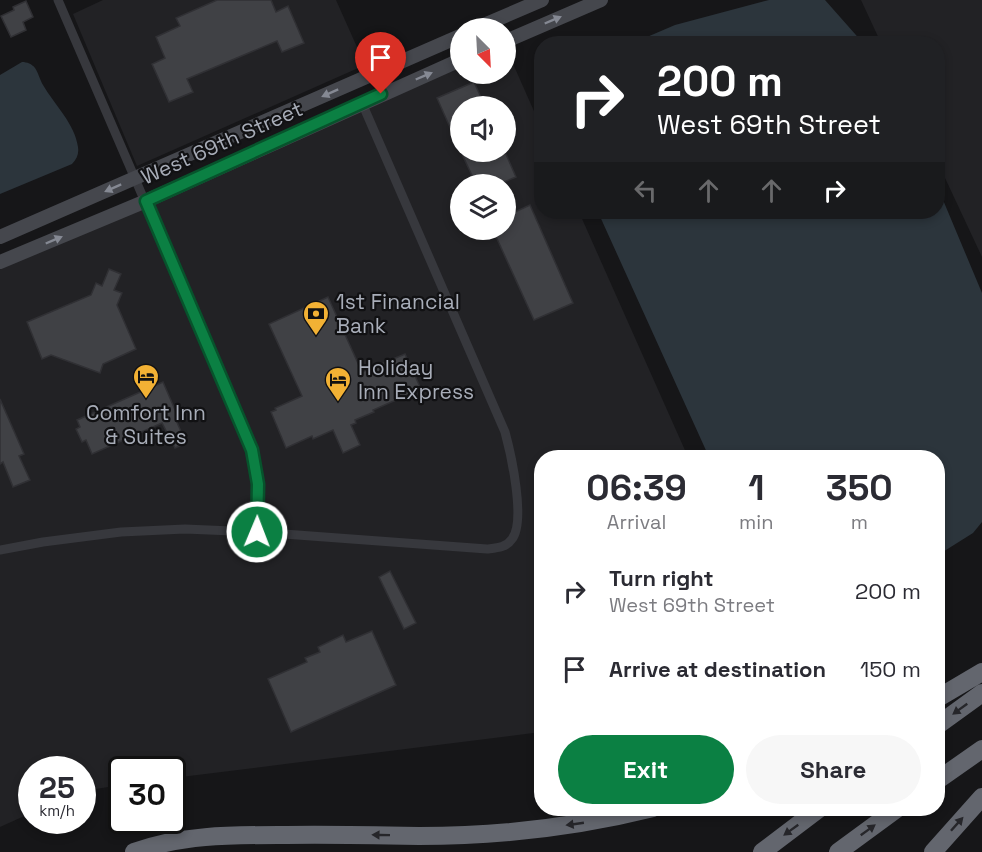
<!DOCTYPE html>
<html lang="en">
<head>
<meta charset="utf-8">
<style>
	:root { --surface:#fff; --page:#f7f7f7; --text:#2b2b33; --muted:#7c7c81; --accent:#0b8043 }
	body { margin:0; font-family:"Space Grotesk",sans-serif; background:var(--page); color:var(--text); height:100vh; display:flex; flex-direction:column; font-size:22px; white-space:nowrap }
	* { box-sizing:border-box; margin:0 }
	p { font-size:20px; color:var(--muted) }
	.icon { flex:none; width:33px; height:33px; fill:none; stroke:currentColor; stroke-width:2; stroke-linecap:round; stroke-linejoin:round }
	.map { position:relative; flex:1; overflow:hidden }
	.details { position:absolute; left:534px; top:450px; width:411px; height:366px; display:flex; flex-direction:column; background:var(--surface); border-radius:24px; box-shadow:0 3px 9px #0003 }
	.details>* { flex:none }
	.hud { position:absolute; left:534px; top:36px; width:411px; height:183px; border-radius:24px; box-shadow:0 3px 9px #0003; background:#202124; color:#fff; overflow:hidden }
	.needle { width:39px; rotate:156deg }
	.fabs { position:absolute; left:450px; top:18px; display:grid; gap:12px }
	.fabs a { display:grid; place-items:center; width:66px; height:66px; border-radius:50%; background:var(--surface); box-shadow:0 3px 9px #0003; font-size:30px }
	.speed { position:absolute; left:18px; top:756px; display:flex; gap:12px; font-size:30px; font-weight:700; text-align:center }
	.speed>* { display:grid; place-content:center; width:78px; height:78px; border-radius:50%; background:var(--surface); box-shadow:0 3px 9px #0003; line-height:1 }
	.speed small { font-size:15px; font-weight:400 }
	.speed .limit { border:3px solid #111; border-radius:9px; background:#fff; color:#111 }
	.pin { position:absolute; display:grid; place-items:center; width:51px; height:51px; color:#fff; margin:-62px -26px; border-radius:50% 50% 50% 0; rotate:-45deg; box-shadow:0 0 6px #0007 }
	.pin .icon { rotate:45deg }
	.me { position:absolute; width:66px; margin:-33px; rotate:1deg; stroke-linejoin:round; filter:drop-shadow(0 0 4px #0008) }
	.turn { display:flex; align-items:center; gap:21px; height:126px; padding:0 24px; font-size:27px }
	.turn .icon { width:78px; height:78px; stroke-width:2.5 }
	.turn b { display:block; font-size:42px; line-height:51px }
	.lanes { display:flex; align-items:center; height:57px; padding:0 24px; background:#0003; justify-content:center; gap:30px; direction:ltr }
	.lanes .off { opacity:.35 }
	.eta { display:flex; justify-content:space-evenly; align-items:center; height:102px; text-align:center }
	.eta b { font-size:36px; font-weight:700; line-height:42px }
	.cta { display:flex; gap:12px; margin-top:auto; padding:12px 24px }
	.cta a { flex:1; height:69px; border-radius:36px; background:var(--accent); color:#fff; font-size:24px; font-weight:700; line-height:69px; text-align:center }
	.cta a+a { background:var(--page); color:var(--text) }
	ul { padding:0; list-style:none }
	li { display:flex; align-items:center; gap:18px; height:78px; padding:0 24px }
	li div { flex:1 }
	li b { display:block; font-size:22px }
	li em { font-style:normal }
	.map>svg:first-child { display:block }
</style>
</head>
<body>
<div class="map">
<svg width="982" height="852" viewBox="0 0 982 852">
	<rect width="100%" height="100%" fill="#161618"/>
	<path fill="#222225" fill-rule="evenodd" d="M103 0H336L365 65 137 166 73 14Z
		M861 0H982V257L938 163V44L881 43Z
		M506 48 541 127 542 212H579L688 457 542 458 541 732 173 778 172 770H122L121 785 83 791 82 770H32L31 813 0 827V262L460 67V74H506ZM460 106H506V152H460ZM460 184H506V230H460Z"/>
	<path fill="#2c353c" d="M769 0H825L863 43H633L675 25Z
		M22 62C27 62 32 64 35 68 38 72 40 80 43 85 54 104 75 124 78 147 79 154 77 159 72 164L0 194V75Z
		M938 188 982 293V522L973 533 938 555V458L709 457 598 212H938Z"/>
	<path fill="#404145" stroke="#303034" stroke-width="1.5" d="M217 0H271L276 12 288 6 304 43 282 52 277 41 187 79 193 92 169 102 152 64 165 58 156 37 180 26 176 18Z
		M26 1 33 17 23 22 26 30 11 37 1 16 14 10 13 7Z
		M474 82 485 106H460V150L437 98Z
		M461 152H505L516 177 499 184H476Z
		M530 205 573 303 534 320 493 230H506V216Z
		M109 269 121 274 114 290 122 293 117 305 136 349 103 364 100 373 51 355 42 359 27 322 91 295 96 283 102 286Z
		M328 297 362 372 405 354 421 389 373 410 374 412 355 420 356 423 351 425 360 445 343 453 333 430 313 439 312 436 286 448 271 412 276 410 275 408 302 396 269 324Z
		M163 382 179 419 176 420 186 443 175 448 162 423 92 454 86 440 82 442 76 429 80 427 77 420Z
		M0 399 24 454 19 456 30 480 13 487 3 462 0 464Z
		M390 571 416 623 404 629 379 577Z
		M372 631 396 685 291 732 268 679 307 662 305 658 320 652 318 647 343 635 346 642Z"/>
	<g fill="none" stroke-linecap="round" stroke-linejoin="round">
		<path stroke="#37383d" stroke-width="9" d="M58 0 252 450 258 484 257 532
			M0 550 43 542 121 532 185 529 257 532 487 549C496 548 506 548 512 539 526 521 511 454 505 432L362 103"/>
		<path stroke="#45474d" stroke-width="14" d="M477 28 542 0
			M506 41 601 0
			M0 237 460 36
			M0 262 146 201 460 60"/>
		<path stroke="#63666e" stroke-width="18" d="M938 698 982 672
			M938 725 982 693
			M938 780 982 749
			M134 852C180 835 230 835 278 835 325 834 372 835 419 836 497 836 577 827 653 808
			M762 852 820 808
			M838 852 898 808
			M933 852 982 797"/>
	</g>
	<defs><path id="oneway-solid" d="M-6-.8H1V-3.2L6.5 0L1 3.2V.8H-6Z" transform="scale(1.5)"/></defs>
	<g fill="#858993">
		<use href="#oneway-solid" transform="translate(553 20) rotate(-23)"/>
		<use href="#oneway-solid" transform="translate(424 76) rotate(-23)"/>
		<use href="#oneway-solid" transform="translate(330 93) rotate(156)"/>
		<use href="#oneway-solid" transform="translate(113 188) rotate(156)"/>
		<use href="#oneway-solid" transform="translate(54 240) rotate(-23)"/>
	</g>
	<g fill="#26262a">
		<use href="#oneway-solid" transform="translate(960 709) rotate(144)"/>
		<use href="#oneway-solid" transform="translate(575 824) rotate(172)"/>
		<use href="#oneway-solid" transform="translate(957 824) rotate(-48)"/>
		<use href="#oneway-solid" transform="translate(791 830) rotate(144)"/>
		<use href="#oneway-solid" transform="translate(868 830) rotate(-36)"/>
		<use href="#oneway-solid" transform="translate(381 835) rotate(-179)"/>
	</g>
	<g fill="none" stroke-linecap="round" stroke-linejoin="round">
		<defs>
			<path id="route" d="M257 532 258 484 252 450 146 201 381 94"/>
		</defs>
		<use href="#route" stroke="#07532c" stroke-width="15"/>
		<use href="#route" stroke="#0b8043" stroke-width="10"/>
	</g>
	<defs>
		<symbol id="bank-pin" viewBox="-11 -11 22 30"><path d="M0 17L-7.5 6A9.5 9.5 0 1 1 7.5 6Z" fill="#f2b134" stroke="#111113"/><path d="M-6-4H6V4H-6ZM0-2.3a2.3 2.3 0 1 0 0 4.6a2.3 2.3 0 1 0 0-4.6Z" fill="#111"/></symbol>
		<symbol id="hotel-pin" viewBox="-11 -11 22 30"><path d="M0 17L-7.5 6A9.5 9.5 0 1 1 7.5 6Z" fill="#f2b134" stroke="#111113"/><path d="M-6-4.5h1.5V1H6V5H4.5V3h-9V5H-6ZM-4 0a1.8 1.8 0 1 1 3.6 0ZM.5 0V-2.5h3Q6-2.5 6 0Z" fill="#111"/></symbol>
	</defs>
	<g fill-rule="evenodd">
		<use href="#bank-pin" x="301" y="299" width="30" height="40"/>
		<use href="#hotel-pin" x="131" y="362" width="30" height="40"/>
		<use href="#hotel-pin" x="323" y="365" width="30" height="40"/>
	</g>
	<g text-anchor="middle" stroke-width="4.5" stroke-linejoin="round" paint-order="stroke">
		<g font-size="21" fill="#a8adb8" stroke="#111113">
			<text transform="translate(222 143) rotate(-24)" y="7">West 69th Street</text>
		</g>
		<g font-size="21" fill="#a8adb8" stroke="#111113" text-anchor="start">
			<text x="336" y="309">1st Financial<tspan x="336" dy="24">Bank</tspan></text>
			<text x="358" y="375">Holiday<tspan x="358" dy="24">Inn Express</tspan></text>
			<text x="146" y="420" text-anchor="middle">Comfort Inn<tspan x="146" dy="24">&amp; Suites</tspan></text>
		</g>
	</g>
</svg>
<div class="fabs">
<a><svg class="needle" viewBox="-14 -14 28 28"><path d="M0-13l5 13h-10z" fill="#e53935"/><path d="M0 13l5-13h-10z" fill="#7c7c81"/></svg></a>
<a><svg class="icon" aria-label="sound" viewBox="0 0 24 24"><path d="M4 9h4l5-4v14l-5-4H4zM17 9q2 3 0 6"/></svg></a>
<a><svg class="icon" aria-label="layers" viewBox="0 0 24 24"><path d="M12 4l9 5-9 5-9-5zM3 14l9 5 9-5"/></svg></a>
</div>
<div class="speed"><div>25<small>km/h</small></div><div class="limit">30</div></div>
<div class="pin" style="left:381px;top:94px;background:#d93025"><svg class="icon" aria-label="arrive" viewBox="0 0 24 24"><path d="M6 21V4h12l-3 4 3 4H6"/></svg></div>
<svg class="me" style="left:257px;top:532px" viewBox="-20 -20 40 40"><circle r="17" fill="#0b8043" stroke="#fff" stroke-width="3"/><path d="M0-11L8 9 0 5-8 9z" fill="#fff"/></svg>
<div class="hud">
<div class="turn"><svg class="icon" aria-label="right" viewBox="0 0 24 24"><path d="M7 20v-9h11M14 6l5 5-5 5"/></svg><div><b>200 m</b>West 69th Street</div></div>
<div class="lanes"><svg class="icon off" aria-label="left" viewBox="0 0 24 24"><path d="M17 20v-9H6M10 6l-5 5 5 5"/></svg><svg class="icon off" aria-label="ahead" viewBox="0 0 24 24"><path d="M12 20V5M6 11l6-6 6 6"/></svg><svg class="icon off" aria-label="ahead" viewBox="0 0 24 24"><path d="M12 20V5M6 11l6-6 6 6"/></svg><svg class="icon" aria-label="right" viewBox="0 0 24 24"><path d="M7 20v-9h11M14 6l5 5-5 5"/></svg></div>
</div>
<section class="details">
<div class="eta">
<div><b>06:39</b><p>Arrival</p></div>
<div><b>1</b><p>min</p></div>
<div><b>350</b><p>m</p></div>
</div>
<ul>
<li><svg class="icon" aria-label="right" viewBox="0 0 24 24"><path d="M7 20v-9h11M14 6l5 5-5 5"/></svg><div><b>Turn right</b><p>West 69th Street</p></div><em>200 m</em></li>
<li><svg class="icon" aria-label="arrive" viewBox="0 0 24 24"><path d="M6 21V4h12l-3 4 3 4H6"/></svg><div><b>Arrive at destination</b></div><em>150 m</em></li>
</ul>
<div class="cta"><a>Exit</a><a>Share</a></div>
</section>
</div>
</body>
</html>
